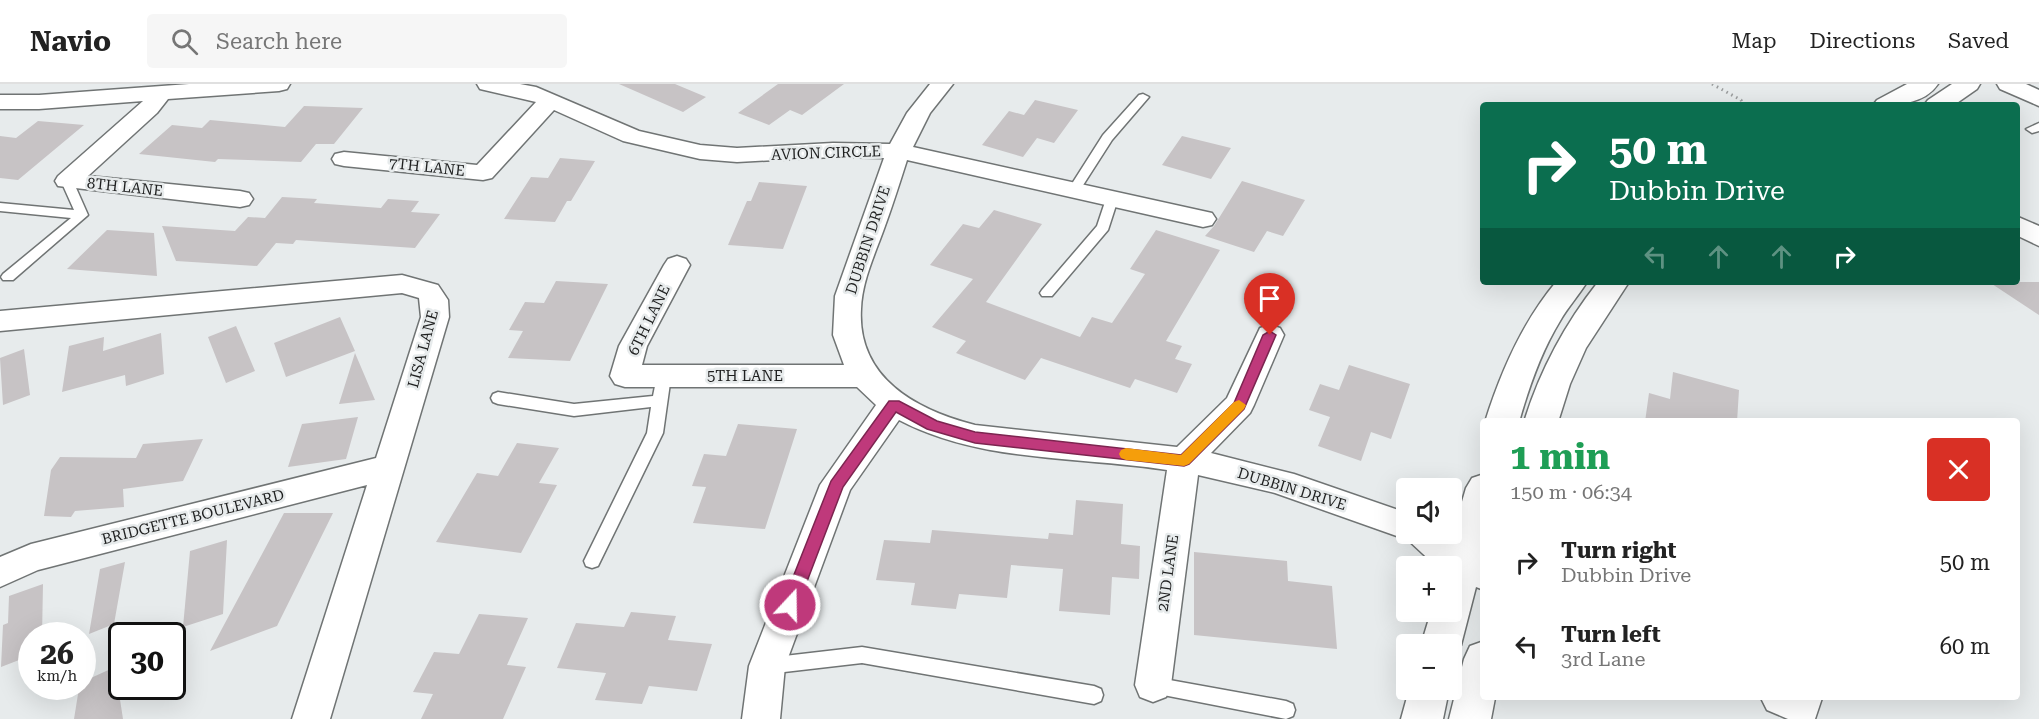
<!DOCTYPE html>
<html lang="en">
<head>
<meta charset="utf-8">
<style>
	:root { --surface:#fff; --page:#f6f6f6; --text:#222; --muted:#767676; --line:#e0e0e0 }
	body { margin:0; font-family:"Roboto Serif",serif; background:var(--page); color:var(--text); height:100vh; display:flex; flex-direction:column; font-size:22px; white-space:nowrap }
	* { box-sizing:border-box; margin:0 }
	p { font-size:20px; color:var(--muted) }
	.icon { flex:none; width:33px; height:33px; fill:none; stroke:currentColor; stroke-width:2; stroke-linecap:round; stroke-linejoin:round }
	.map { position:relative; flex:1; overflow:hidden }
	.drawer { position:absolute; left:1480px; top:334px; width:540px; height:282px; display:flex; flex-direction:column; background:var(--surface); border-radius:6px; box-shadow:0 6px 24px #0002 }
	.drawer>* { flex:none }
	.banner { position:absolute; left:1480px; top:18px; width:540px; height:183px; border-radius:6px; box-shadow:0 6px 24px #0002; background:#0b6e4f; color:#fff; overflow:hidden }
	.buttons { position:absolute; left:1396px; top:394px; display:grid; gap:12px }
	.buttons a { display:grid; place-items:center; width:66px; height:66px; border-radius:6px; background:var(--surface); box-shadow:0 6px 24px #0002; font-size:30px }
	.speed { position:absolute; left:18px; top:538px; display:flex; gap:12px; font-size:30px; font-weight:700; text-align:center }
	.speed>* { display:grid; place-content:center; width:78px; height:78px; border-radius:50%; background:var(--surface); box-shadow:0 6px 24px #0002; line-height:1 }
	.speed small { font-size:15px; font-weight:400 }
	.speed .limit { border:3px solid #111; border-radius:9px; background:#fff; color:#111 }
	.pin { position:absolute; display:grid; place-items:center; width:51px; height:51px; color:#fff; margin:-62px -26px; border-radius:50% 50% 50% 0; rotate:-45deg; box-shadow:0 0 6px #0007 }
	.pin .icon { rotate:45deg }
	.me { position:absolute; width:66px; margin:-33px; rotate:21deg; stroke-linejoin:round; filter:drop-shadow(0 0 4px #0008) }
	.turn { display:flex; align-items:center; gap:21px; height:126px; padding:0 30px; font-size:27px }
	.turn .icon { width:78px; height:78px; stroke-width:2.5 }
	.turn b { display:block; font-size:42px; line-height:51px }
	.lanes { display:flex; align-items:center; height:57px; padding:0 30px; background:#0003; justify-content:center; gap:30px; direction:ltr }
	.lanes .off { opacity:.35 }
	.round { display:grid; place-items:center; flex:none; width:63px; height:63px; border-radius:6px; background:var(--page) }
	.head { display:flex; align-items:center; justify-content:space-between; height:102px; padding:0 30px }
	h1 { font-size:36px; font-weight:700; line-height:45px; color:#1e9e55 }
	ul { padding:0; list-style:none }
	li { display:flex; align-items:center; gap:18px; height:84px; padding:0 30px }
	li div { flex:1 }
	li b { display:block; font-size:22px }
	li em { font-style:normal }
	header { display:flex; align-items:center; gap:36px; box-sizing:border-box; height:84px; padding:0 30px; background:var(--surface); border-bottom:2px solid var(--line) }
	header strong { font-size:28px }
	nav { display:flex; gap:33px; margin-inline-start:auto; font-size:21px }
	.search { width:420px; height:54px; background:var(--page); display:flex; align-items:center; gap:15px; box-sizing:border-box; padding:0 21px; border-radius:6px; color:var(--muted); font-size:22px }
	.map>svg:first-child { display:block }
</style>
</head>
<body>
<header>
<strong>Navio</strong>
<div class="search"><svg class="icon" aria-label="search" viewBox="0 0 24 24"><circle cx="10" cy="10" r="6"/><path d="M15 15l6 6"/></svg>Search here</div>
<nav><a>Map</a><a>Directions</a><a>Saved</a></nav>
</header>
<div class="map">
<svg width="2039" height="635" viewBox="0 0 2039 635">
	<rect width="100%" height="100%" fill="#e7ebec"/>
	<path fill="#c7c3c5" d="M619 0H675L706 13 683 28Z
		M778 0H844L802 31 790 26 769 41 738 29Z
		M1035 16 1078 26 1054 59 1037 54 1023 73 982 61 1009 27 1024 31Z
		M304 22 363 24 334 60H316L301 78 218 75 215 78 139 70 172 41 202 44 210 36 285 43Z
		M38 37 84 41 18 96 0 94V52L16 54Z
		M1182 52 1231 64 1211 95 1162 81Z
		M560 74 595 77 571 117H567L555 138 504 135 531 93 548 94Z
		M1242 97 1305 116 1283 152 1267 147 1254 168 1205 152 1214 142Z
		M759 98 807 102 783 165 728 161 747 117H751Z
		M282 113 317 115 314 119 381 124 388 115 419 117 411 128 440 130 415 164 296 156 293 160 276 159 257 182 176 177 162 142 235 147 248 133 265 134Z
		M994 126 1042 140 986 218 1080 253 1092 233 1112 239 1145 190 1130 185 1156 146 1220 166 1166 257 1182 262 1175 275 1192 280 1177 309 1135 295 1130 304 1041 274 1025 296 956 269 966 257 932 243 973 195 930 181 963 140 979 144Z
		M107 146 154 149 157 192 67 185Z
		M556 197 608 200 570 277 508 274 523 247 509 246 525 218 544 219Z
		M1989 198H2039V231Z
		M340 233 355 267 286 293 274 259Z
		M236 242 255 287 226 299 208 253Z
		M161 249 164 290 126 302 125 291 62 308 69 262 104 253 103 267Z
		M24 265 30 311 3 321 0 274Z
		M355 269 375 316 339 320Z
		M1349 281 1410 300 1391 355 1371 348 1361 377 1318 362 1330 333 1309 326 1320 300 1339 306Z
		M1673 288 1739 306 1737 338H1645L1649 309 1670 315Z
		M358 333 346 375 288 383 302 340Z
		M738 340 797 345 765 445 693 439 706 403 692 402 704 370 726 372Z
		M203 355 183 397 123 405 124 423 75 427 71 433 44 432 51 386 60 373 136 374 143 360Z
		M517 359 559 364 539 399 557 401 521 469 436 458 477 389 498 392Z
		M1076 416 1123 420 1121 460 1140 462 1139 495 1112 493 1110 531 1059 527 1063 485 1011 481 1007 514 959 510 956 525 911 521 915 499 876 496 884 456 930 459 932 446 1048 455 1049 449 1073 451Z
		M284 429H333L277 542 210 567Z
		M227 456 223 530 183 543 190 467Z
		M1194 468 1287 477 1288 497 1332 502 1337 565 1194 551Z
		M125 478 114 540 89 550 100 485Z
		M43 500 42 552H32V571L1 583 3 541 8 539 9 512Z
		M631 528 676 532 668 556 712 560 697 607 649 602 642 620 595 616 606 589 557 584 576 539 624 543Z
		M479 530 528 534 507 581 526 583 503 635H421L433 610 413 608 434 568 459 570Z
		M115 583 123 635H74L79 604 82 603V598Z"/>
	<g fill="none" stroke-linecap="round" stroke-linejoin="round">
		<defs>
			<path id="service" d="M1143 10 1149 13 1112 56 1078 109H1070L1068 106 1103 51 1139 11Z
				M2039 39V47L2032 49 2026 45Z
				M67 93 73 97 88 131 13 196H3L1 193 3 190 71 134 0 127V119L74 126 61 97Z
				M1112 111 1118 115 1108 146 1052 212H1042L1040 209 1042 206 1097 142 1106 115Z
				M664 287 671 292 663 349 598 482 592 484 586 482 584 477 647 349 651 323 574 332 498 320 493 318 491 314 493 310 498 308 574 320 653 312 657 292Z
				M862 563 1094 602 1101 605 1103 611 1101 617 1094 620 862 579 767 590 761 588 758 582 761 576 767 574Z
				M1153 593 1286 617 1293 620 1295 626 1293 632 1286 635 1153 609 1146 607 1144 601 1146 595Z"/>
			<path id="minor" d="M189 0H290L287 5 279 7 168 15 157 29 88 92 240 107 249 109 253 115 249 121 240 123 58 102 55 97 58 92 143 17 39 25H0V11H39Z
				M477 0H520L536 3 639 47 700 61 737 64 833 59 890 60 907 29 930 0H953L930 29 913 63 1212 129 1216 135 1212 141 1203 143 907 76C900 98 893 120 885 142 876 168 862 196 861 225 857 294 916 326 975 341L1177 363 1227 314 1260 244 1270 241 1280 244 1284 251 1254 321 1250 329 1211 369 1294 390 1407 429V450H1445L1473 473 1484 477V506L1452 494V483H1437L1408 456 1275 409 1198 391 1171 601 1166 613 1153 618 1140 613 1135 601 1167 386C1077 372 981 379 899 336L850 406 785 582 780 635H742L749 582 820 401 876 321 857 303H625L615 300 610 292 619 262 664 181 668 175 677 172 686 175 690 181 647 262 642 281H844L833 251 835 212 884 74 833 73 737 78 700 75 623 57 554 26 492 94 483 96 344 82 335 80 332 75 335 70 344 68 477 81 536 18 480 5Z
				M1997 0H2026L2039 6V22L2000 5Z
				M2018 133 2039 142V162L2018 152Z
				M402 191 438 201 448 216 449 233 330 635H292L367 401 38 486 0 503V473L31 460 376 374 421 233 419 214 402 209 0 247V227Z
				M1761 614H1822L1815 635H1788L1767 626Z"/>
			<path id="tertiary" d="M1907 0H1938C1924 21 1896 21 1873 21L1877 16Z
				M1952 0H1980L1977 5 1954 21H1924L1928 16Z
				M1556 198H1587C1579 211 1568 223 1560 237 1541 268 1529 303 1519 338H1485C1501 287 1522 239 1556 198Z
				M1598 198H1629L1586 264 1570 300 1558 338H1524C1540 286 1565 240 1598 198Z
				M1484 390V472L1461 561 1455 573 1452 574V561H1421L1431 528H1452V483H1443L1466 404 1472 394Z
				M1484 557V614H1495L1491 635H1449L1464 575 1470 562Z
				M1409 606H1449L1443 635H1401Z"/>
		</defs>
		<use href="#service" stroke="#707474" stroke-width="3"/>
		<use href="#minor" stroke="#707474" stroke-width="3"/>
		<use href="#tertiary" stroke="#707474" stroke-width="3"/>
		<path stroke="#9a9c9d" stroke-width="3" stroke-dasharray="1.5 4" stroke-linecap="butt" d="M1712 0 1741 16 1743 21"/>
		<use href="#service" fill="#fff" fill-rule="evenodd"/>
		<use href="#minor" fill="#fff" fill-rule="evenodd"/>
		<use href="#tertiary" fill="#fff" fill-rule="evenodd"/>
	</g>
	<path fill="#bf397b" stroke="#7c2550" stroke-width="1.5" d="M1270 247 1276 251 1244 325 1189 380 1184 382 975 359 927 345 896 328 843 403 798 521 796 526 790 528 785 526 782 521 831 397 889 317H899L937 337 975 348 1181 371 1234 319 1263 251Z"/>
	<path fill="#f59e0b" d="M1239 316 1246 321 1244 325 1189 380 1184 382 1126 376 1121 374 1119 370 1121 366 1126 364 1181 371 1234 318Z"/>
	<g text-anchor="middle" stroke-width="5" stroke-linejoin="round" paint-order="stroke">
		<g font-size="15" fill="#1e1f1f" stroke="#e7ebec">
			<text transform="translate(826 69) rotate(-2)" y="5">AVION CIRCLE</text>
			<text transform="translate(427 83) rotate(6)" y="5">7TH LANE</text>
			<text transform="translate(125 103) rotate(6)" y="5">8TH LANE</text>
			<text transform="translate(868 156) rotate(-72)" y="5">DUBBIN DRIVE</text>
			<text transform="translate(649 236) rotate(-64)" y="5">6TH LANE</text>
			<text transform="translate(423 265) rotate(-75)" y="5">LISA LANE</text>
			<text x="745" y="297">5TH LANE</text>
			<text transform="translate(1292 405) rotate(17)" y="5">DUBBIN DRIVE</text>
			<text transform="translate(193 433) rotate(-14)" y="5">BRIDGETTE BOULEVARD</text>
			<text transform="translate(1168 489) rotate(-82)" y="5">2ND LANE</text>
		</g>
	</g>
</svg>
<div class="buttons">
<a><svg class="icon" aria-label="sound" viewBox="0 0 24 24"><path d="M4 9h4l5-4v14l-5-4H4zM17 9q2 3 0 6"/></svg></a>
<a>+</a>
<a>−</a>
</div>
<div class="speed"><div>26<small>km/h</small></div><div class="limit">30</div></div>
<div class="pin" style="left:1270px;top:251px;background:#d93025"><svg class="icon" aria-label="arrive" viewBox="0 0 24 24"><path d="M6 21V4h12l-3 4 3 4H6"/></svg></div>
<svg class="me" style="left:790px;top:521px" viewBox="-20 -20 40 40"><circle r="17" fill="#bf397b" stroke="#fff" stroke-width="3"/><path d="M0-11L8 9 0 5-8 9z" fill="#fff"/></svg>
<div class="banner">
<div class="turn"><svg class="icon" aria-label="right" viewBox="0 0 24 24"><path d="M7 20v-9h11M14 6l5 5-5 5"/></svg><div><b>50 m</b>Dubbin Drive</div></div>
<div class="lanes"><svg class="icon off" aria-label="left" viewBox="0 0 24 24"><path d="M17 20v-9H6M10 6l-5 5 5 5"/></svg><svg class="icon off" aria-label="ahead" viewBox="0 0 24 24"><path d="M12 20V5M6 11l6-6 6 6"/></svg><svg class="icon off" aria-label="ahead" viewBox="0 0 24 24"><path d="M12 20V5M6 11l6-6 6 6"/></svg><svg class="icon" aria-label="right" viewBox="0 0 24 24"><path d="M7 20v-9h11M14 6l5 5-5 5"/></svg></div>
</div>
<section class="drawer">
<div class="head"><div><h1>1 min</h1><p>150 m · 06:34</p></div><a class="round" style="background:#d93025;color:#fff"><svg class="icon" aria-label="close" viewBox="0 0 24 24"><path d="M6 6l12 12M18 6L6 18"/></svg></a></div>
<ul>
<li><svg class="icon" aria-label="right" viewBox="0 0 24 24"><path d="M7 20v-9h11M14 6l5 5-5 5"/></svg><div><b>Turn right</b><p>Dubbin Drive</p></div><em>50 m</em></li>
<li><svg class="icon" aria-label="left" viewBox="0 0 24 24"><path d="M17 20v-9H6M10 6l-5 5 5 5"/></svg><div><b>Turn left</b><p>3rd Lane</p></div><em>60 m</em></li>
</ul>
</section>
</div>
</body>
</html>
